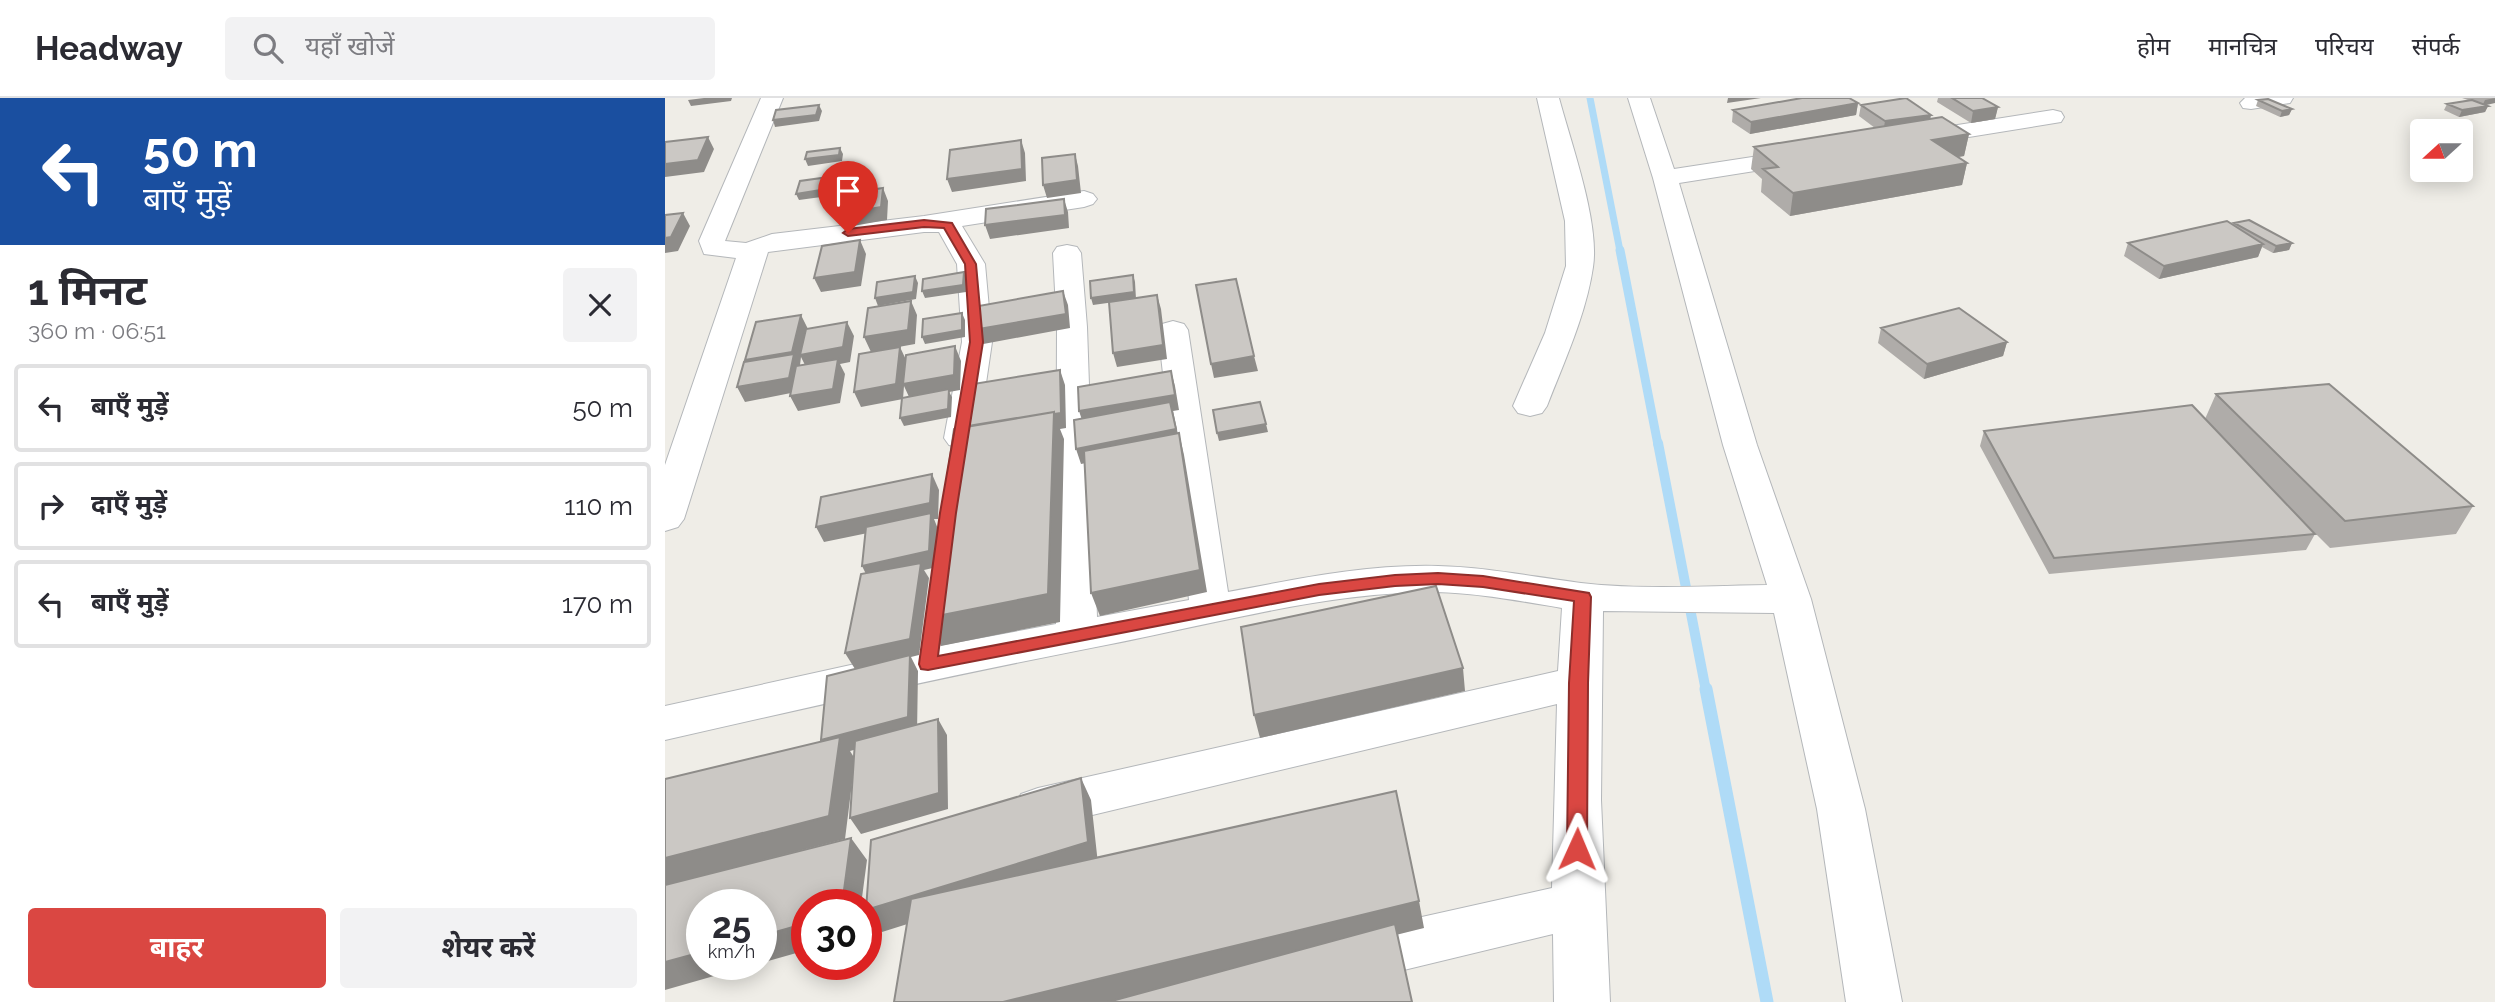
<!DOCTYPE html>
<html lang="hi">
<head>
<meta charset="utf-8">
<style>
	:root { --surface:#fff; --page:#f2f2f3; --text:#2b2b33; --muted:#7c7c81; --line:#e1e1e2; --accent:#da4742 }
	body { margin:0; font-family:Raleway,"Noto Sans Devanagari",sans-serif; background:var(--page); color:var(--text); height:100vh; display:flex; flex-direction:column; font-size:26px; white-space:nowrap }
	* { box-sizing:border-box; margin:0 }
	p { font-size:23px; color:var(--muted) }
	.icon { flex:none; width:38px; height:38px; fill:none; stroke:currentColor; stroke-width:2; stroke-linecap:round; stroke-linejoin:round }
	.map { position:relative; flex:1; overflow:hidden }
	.panel { display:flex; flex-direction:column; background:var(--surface); width:665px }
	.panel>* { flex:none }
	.hud { background:#1a4fa0; color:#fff; overflow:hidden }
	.needle { width:46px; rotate:249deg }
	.buttons { position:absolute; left:1745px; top:21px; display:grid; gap:14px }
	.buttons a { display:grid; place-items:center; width:63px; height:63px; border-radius:7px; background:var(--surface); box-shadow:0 4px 18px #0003; font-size:35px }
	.speed { position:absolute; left:21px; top:791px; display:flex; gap:14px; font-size:35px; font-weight:700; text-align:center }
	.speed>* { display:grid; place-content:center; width:91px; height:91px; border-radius:50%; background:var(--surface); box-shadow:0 4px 18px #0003; line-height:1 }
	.speed small { font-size:18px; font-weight:400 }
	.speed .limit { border:10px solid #d22; background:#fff; color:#111 }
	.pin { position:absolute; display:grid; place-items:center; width:60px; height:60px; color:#fff; margin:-72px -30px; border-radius:50% 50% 50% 0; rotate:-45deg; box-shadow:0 0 7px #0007 }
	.pin .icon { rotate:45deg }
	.me { position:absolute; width:77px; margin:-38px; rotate:1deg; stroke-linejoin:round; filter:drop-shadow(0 0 5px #0008) }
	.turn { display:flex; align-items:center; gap:24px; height:147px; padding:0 28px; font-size:32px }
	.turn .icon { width:91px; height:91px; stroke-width:2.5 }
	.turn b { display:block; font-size:49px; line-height:60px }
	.round { display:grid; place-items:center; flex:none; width:74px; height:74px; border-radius:7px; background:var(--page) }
	.headline { display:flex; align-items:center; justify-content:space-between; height:119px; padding:0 28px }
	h1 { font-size:42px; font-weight:700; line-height:52px }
	.button { display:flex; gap:14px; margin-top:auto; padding:14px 28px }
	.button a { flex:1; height:80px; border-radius:7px; background:var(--accent); color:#fff; font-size:28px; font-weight:700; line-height:80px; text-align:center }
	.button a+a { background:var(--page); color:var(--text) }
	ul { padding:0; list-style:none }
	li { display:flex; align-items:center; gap:21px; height:88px; margin:0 14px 10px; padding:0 14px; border:4px solid var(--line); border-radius:7px }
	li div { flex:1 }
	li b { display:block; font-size:26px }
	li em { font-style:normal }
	header { display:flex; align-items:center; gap:42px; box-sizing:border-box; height:98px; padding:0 35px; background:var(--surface); border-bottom:2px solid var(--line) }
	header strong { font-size:33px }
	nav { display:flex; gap:38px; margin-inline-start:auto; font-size:24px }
	.search { width:490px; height:63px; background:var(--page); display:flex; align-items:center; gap:18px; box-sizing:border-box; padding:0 24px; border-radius:7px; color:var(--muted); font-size:26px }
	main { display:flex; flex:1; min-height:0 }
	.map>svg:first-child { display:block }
</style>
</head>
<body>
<header>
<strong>Headway</strong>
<div class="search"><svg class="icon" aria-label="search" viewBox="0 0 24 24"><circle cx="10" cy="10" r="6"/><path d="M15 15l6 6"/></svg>यहाँ खोजें</div>
<nav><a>होम</a><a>मानचित्र</a><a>परिचय</a><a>संपर्क</a></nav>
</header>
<main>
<section class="panel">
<div class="hud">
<div class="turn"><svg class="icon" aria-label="left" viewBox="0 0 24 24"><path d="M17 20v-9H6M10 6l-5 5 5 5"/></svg><div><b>50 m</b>बाएँ मुड़ें</div></div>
</div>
<div class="headline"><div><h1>1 मिनट</h1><p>360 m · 06:51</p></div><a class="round"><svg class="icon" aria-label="close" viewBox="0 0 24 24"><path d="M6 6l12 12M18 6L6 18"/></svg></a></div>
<ul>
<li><svg class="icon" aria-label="left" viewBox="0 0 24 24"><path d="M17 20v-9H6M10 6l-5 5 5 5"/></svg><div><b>बाएँ मुड़ें</b></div><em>50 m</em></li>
<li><svg class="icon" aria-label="right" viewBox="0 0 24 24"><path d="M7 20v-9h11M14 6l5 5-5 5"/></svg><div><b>दाएँ मुड़ें</b></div><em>110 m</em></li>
<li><svg class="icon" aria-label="left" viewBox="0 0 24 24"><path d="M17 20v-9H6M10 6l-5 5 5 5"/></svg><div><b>बाएँ मुड़ें</b></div><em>170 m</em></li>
</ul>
<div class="button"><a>बाहर</a><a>शेयर करें</a></div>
</section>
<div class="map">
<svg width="1830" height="904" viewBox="0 0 1830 904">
	<rect width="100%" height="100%" fill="#efede7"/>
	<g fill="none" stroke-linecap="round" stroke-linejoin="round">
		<path stroke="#afdbf7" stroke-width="7" d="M925 0 955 153"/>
		<path stroke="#afdbf7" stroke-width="9" d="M955 152 993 347"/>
		<path stroke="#afdbf7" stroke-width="10" d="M993 345 1041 593"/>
		<path stroke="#afdbf7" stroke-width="13" d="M1041 591 1102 904"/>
		<defs>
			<path id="street" d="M96 0H118L60 143 81 145 107 136 259 118 419 93 428 96 432 101 428 106 419 109 297 128 320 166 327 244 313 340 308 347 296 350 284 347 279 340 297 244 292 166 274 134H259L103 154 19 421 13 429 0 433V367L71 160 39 156 34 143Z
				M872 0H894C906 45 935 125 928 169 921 217 899 264 882 308L877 315 865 318 853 315 848 308 880 235 901 168 900 123Z
				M963 0H985L1009 71 1140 51 1148 53 1152 58 1148 63 1140 65 1014 85 1092 347 1146 501 1200 711 1237 904H1181L1152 711 1109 515 938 513 936 702 945 904H889L888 836 685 885 666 878 658 860 666 842 685 835 887 790 892 606 373 730 356 724 349 710 356 696 373 690 893 573 897 510C855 503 813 495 771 494 662 494 553 525 446 546 297 575 148 608 0 642V608L263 550 391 526 392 229 388 155 392 149 402 147 412 149 416 155 422 229 432 519 524 502 493 232 497 226 508 223 519 226 523 232 563 494C632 481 703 466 773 468 821 469 868 479 916 485 976 492 1040 488 1102 487L1058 347 988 80Z
				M1580 0H1628L1625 5 1586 11 1578 10 1575 5Z
				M1388 12 1396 14 1399 19 1396 24 1248 48 1240 46 1237 41 1240 36 1248 34Z"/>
		</defs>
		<use href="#street" stroke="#b4b7ba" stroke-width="2"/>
		<use href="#street" fill="#fff" fill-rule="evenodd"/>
	</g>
	<path fill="#afaca9" d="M1273 0H1317L1333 9 1330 21 1306 25 1272 4Z
		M1797 0H1830L1821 7 1823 8 1820 14 1794 19 1779 12 1782 6 1803 2Z
		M1593 2 1627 11 1624 17 1615 19 1591 8Z
		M1193 5 1191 17 1085 36 1067 24 1068 12Z
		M1196 7 1265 21 1304 36 1299 58 1293 59 1302 65 1297 87 1125 118 1096 94 1097 81 1086 71 1089 49 1210 30 1194 18Z
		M1569 125 1627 145 1624 152 1608 155 1597 149 1593 159 1494 181 1459 158 1463 145 1568 127Z
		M1216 230 1342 244 1338 258 1259 281 1213 245Z
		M1551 296 1808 408 1791 436 1665 450 1604 389 1650 436 1641 452 1384 476 1315 348 1319 333 1540 321Z"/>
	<path fill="#8e8c89" d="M39 0H67L66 3 26 8 23 2Z
		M1063 0H1096L1062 5Z
		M1830 0V5L1817 8 1820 2Z
		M1193 5 1191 17 1085 36 1086 24Z
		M154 7 157 13 154 23 110 29 108 22Z
		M1823 8 1820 14 1794 19 1797 12Z
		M1333 9 1330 21 1306 25 1308 13Z
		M1627 11 1624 17 1615 19 1617 13Z
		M1266 17 1264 29 1218 35 1220 23Z
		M1304 36 1299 58 1262 64 1267 42Z
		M43 39 49 51 39 74 0 79V66Z
		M356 42 360 55 361 83 287 94 282 81Z
		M175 50 178 56 177 63 143 68 140 61Z
		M410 56 413 68 416 95 382 100 378 87Z
		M1302 65 1297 87 1125 118 1128 95Z
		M171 78 174 84 171 97 134 102 131 96Z
		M218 90 223 103 222 122 182 129 176 116Z
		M399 101 403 114 404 130 325 141 320 127Z
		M18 115 25 128 13 153 0 155V140Z
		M195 142 201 156 196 188 156 194 149 180Z
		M1627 145 1624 152 1608 155 1611 148Z
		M1598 146 1593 159 1494 181 1499 168Z
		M299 174 301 181V194L260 200 257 193Z
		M468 177 470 184 471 201 428 207 426 200Z
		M250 178 253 185 251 201 213 208 210 200Z
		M398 193 403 207 405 230 313 247 308 232Z
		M492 197 496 211 502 261 452 269 448 255Z
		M246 203 252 217 250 246 206 254 199 239Z
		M297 215 300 222V239L260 246 257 239Z
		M136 217 143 231 137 256 178 249 182 224 189 238 185 264 175 266 180 276 175 305 133 313 125 298 168 291 172 266 142 271 136 259 135 267 137 270 131 294 80 304 72 289 124 280 126 270 88 276 80 262 127 254Z
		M1342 244 1338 258 1259 281 1262 266Z
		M290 248 296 263 295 292 284 294 287 299 286 319 239 328 235 320 245 301 239 288 238 301 196 309 189 294 235 249 242 264Z
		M589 258 593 273 549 280 546 266Z
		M395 272 400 287 401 330 395 331 399 341 395 524 276 548 262 520Z
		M506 273 510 288 514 312 508 313 515 346 416 366 411 351 419 328 414 313Z
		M601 326 603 334 554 343 552 335Z
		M514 335 519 357 542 494 435 518 426 495Z
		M267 376 274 392 273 421H269L273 431 272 469 259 472 264 480 254 557 246 559 253 573 252 635 185 653 190 661 180 741 0 787V760L164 718 156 642 190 571 180 555 205 484 197 468 266 422 159 444 151 429Z
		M798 570 800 593 595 640 589 617Z
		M273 621 282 637 283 711 196 736 185 720Z
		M416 680 426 702 433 766 217 834 201 812Z
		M186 740 202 762 196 807H177Z
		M754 803 759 830 461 904H338Z
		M142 825V852L96 865V838Z
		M37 854V866H91L0 892V864Z"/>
	<path fill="#cbc8c4" stroke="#8e8c89" stroke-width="2" d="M1137 0H1184L1193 5 1086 24 1068 12Z
		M1241 0 1266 17 1220 23 1196 7Z
		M1287 0H1317L1333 9 1308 13Z
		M1603 1 1627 11 1617 13 1593 2Z
		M1807 2 1823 8 1797 12 1782 6Z
		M154 7 151 17 108 22 111 12Z
		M1277 19 1304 36 1267 42 1302 65 1128 95 1098 71 1113 69 1089 49Z
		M43 39 33 62 0 66V44Z
		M356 42 357 71 282 81 285 52Z
		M175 50 174 57 140 61 142 54Z
		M410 56 412 82 378 87 377 60Z
		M171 78 168 90 131 96 135 83Z
		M218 90 216 109 176 116 179 96Z
		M399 101 400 117 320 127 321 111Z
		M18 115 6 139 0 140V117Z
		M1584 122 1627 145 1611 148 1569 125Z
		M1562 123 1598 146 1499 168 1463 145Z
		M195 142 190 174 149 180 157 148Z
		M299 174 298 187 257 193 258 181Z
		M468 177 469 194 426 200 425 183Z
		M250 178 248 194 210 200 212 184Z
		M571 181 589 258 546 266 531 187Z
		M398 193 401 216 308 232V209Z
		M492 197 498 247 448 255 444 204Z
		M246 203 243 232 199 239 203 210Z
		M1294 210 1342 244 1262 266 1216 230Z
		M297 215V232L257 239 258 221Z
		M136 217 127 254 80 262 91 224Z
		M182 224 178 249 135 257 141 231Z
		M290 248 289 277 238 286 241 257Z
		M235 249 231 286 189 294 194 256Z
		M129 256 124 280 72 289 79 264Z
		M173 261 168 291 125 298 131 268Z
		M395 272 396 315 389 316V314L297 329 302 287Z
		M506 273 510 297 414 313 413 289Z
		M1664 286 1808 408 1680 423 1551 296Z
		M284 291 283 311 235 320 237 300Z
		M505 304 511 331 411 351 409 322Z
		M595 304 601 326 552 335 548 312Z
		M1527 307 1650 436 1389 460 1319 333Z
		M389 314 383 496 262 520 289 331Z
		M514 335 535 472 426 495 419 353Z
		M267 376 265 405 151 429 156 399Z
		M266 415 264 453 197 468 201 429Z
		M256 465 245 541 180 555 196 476Z
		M771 488 798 570 589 617 576 529Z
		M245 557 243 619 156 642 162 578Z
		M273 621 274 695 185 720 190 643Z
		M175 639 164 718 0 760V681Z
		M416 680 423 744 201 812 206 742Z
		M731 693 754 803 338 904H229L246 801Z
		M186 740 177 807H142V825L96 838V807H37V854L0 864V787Z
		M730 826 747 904H443Z"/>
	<path fill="#da4742" stroke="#8e2e2b" stroke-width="2" d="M259 122 287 125 311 166 318 244 291 415 273 558 654 486 730 477 773 475 818 478 924 495 926 499 923 585 922 751 919 757 912 760 905 757 902 751 904 585 909 503 818 489 773 486 730 488 654 497 263 572 256 571 254 566 275 415 305 244 300 166 279 130 259 129 183 138 178 135 183 131Z"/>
</svg>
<div class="buttons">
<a><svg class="needle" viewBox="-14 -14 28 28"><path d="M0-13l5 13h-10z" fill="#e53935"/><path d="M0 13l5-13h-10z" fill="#7c7c81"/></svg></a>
</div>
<div class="speed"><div>25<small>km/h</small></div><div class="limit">30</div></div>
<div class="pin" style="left:183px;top:135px;background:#d93025"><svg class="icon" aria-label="arrive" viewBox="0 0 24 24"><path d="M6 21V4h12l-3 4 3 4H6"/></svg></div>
<svg class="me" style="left:912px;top:751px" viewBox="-20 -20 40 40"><path d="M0-17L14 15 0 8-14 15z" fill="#da4742" stroke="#fff" stroke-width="4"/></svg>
</div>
</main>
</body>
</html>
